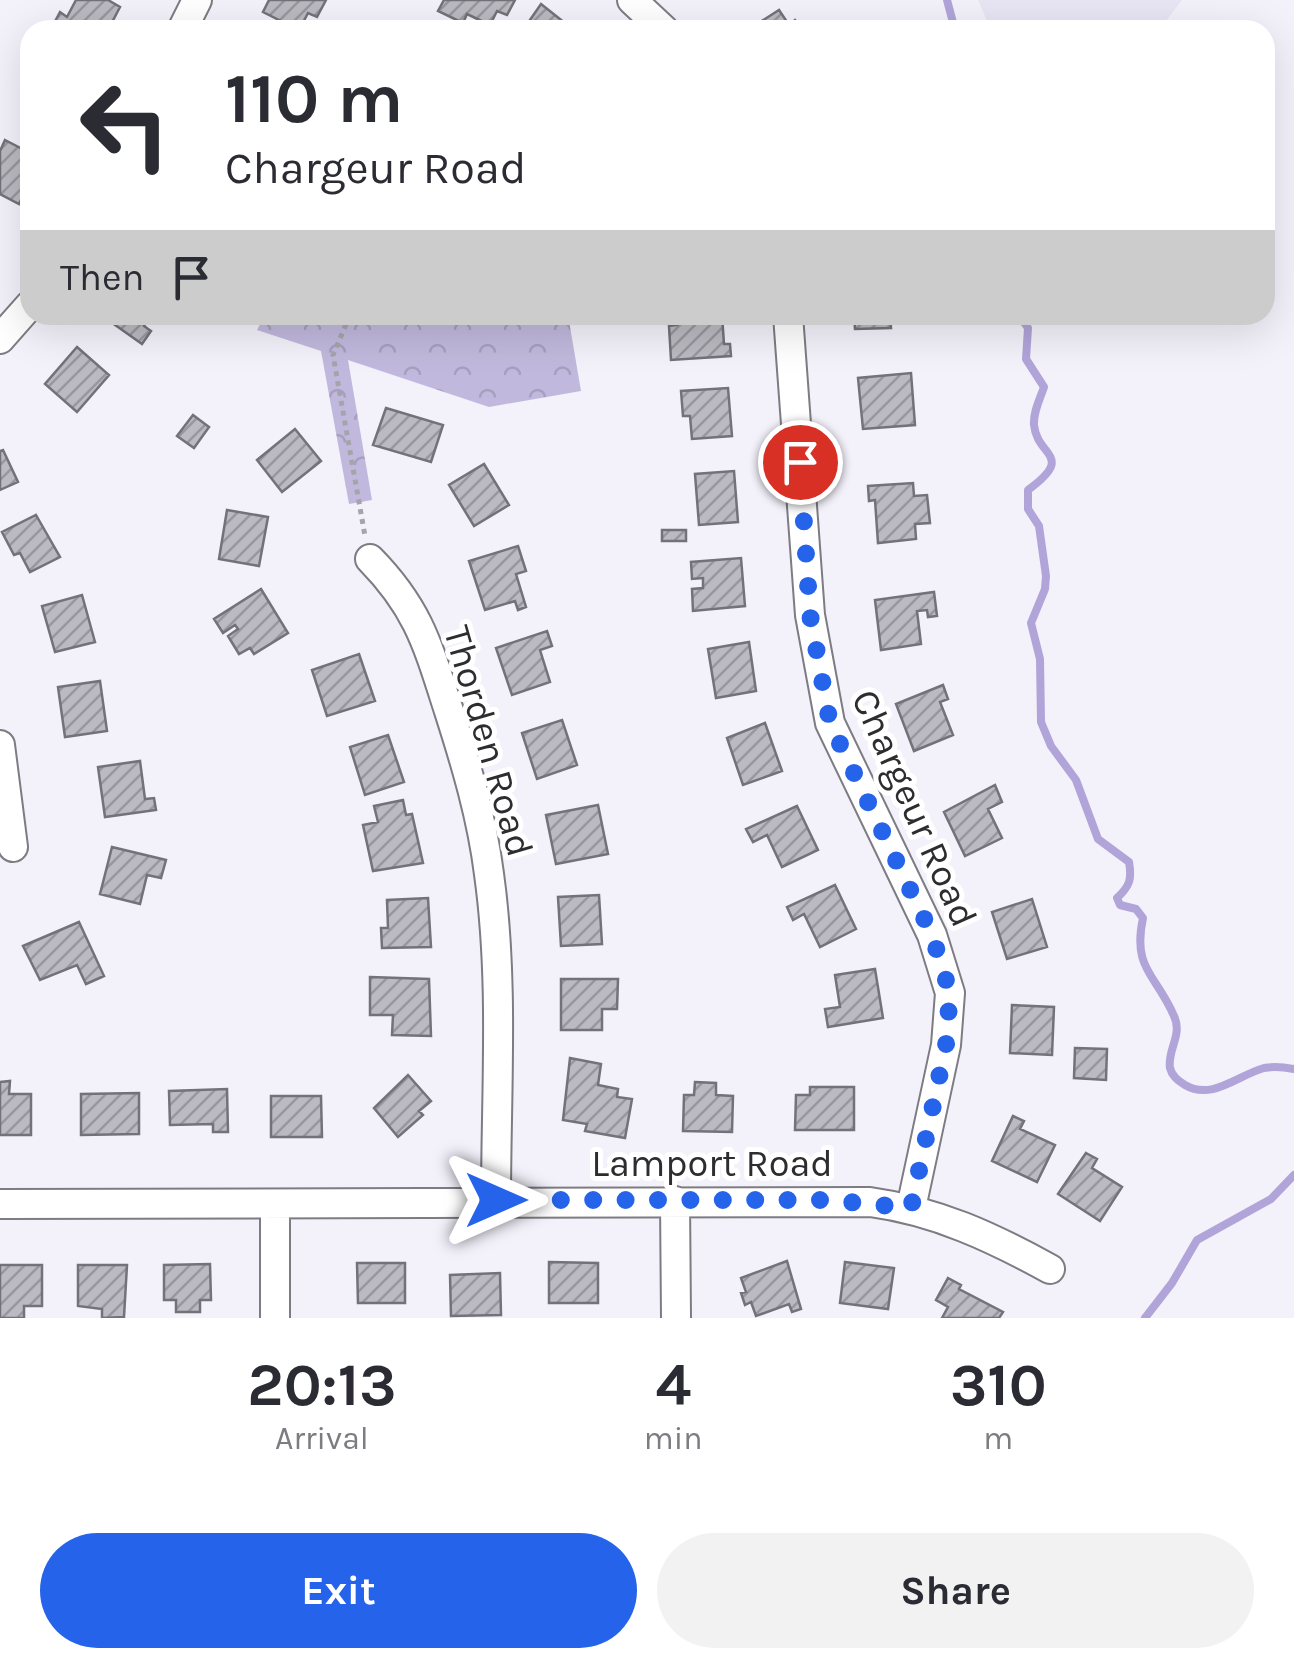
<!DOCTYPE html>
<html lang="en">
<head>
<meta charset="utf-8">
<style>
	:root { --surface:#fff; --page:#f2f2f3; --text:#2b2b33; --muted:#7c7c81; --accent:#2563eb }
	body { margin:0; font-family:Karla,sans-serif; background:var(--page); color:var(--text); height:100vh; display:flex; flex-direction:column; font-size:38px; white-space:nowrap }
	* { box-sizing:border-box; margin:0 }
	p { font-size:32px; color:var(--muted) }
	.icon { flex:none; width:55px; height:55px; fill:none; stroke:currentColor; stroke-width:2; stroke-linecap:round; stroke-linejoin:round }
	.map { position:relative; height:1318px; overflow:hidden }
	.details { display:flex; flex-direction:column; background:var(--surface); flex:1 }
	.details>* { flex:none }
	.guide { position:absolute; left:20px; top:20px; width:1255px; height:305px; border-radius:30px; box-shadow:0 10px 40px #0002; background:#fff; color:var(--text); overflow:hidden }
	.pin { position:absolute; display:grid; place-items:center; width:85px; height:85px; color:#fff; margin:-42px; border:5px solid #fff; border-radius:50%; box-shadow:0 2px 10px #0007 }
	.me { position:absolute; width:110px; margin:-55px; rotate:90deg; stroke-linejoin:round; filter:drop-shadow(0 0 8px #0008) }
	.turn { display:flex; align-items:center; gap:35px; height:210px; padding:0 40px; font-size:45px }
	.turn .icon { width:130px; height:130px; stroke-width:2.5 }
	.turn b { display:block; font-size:70px; line-height:85px }
	.then { display:flex; align-items:center; height:95px; padding:0 40px; background:#0003; gap:20px; font-size:38px }
	.eta { display:flex; justify-content:space-evenly; align-items:center; height:170px; text-align:center }
	.eta b { font-size:60px; font-weight:700; line-height:70px }
	.primary-button { display:flex; gap:20px; margin-top:auto; padding:20px 40px }
	.primary-button a { flex:1; height:115px; border-radius:60px; background:var(--accent); color:#fff; font-size:40px; font-weight:700; line-height:115px; text-align:center }
	.primary-button a+a { background:var(--page); color:var(--text) }
	.map>svg:first-child { display:block }
</style>
</head>
<body>
<div class="map">
<svg width="1294" height="1318" viewBox="0 0 1294 1318">
	<defs>
		<pattern id="park-crowns" width="20" height="18" patternUnits="userSpaceOnUse" patternTransform="scale(2.5)"><rect width="20" height="18" fill="#c1b9dd"/><path d="M2 6a3 3 0 1 1 6 0M12 15a3 3 0 1 1 6 0" fill="none" stroke="#a69fbe"/></pattern>
		<pattern id="building-hatch" width="6" height="6" patternUnits="userSpaceOnUse" patternTransform="scale(2.5)"><rect width="6" height="6" fill="#bbb9c1"/><path d="M-1 1l2-2M0 6l6-6M5 7l2-2" fill="none" stroke="#98979d"/></pattern>
	</defs>
	<rect width="100%" height="100%" fill="#f3f1fa"/>
	<path fill="#e8e5f4" d="M978 0H1182L1159 30H991Z"/>
	<path fill="url(#park-crowns)" d="M265 315H568L581 391 489 407 348 360 372 500 349 504 321 351 257 330Z"/>
	<g fill="none" stroke-linecap="round" stroke-linejoin="round">
		<path stroke="#b1a4d9" stroke-width="8" d="M947 0 955 30
			M1019 315 1028 328 1026 359 1044 387C1040 399 1033 412 1034 425 1037 457 1076 455 1028 490V509L1039 526 1046 576 1045 589 1031 623 1040 659 1041 722 1051 746 1076 780 1098 839 1129 862C1132 879 1130 886 1117 898L1120 905 1136 909 1143 918C1132 969 1156 974 1174 1016 1183 1035 1167 1050 1170 1068 1172 1076 1178 1081 1185 1085 1212 1101 1238 1075 1264 1068 1275 1066 1283 1067 1294 1069
			M1145 1318 1172 1283 1197 1240 1271 1199 1294 1175"/>
	</g>
	<path fill="url(#building-hatch)" stroke="#737279" stroke-width="2.5" d="M76 0H108L120 7 108 30 52 27 60 12 67 17Z
		M269 0H326L317 17 308 13 299 30 263 12Z
		M444 0H515L507 15 497 11 490 25 467 14 463 23 438 11Z
		M541 4 570 27 568 30H523Z
		M779 10 789 25 795 20 802 30H757L754 26Z
		M5 140 30 153V181L19 204 0 194V151Z
		M101 315H151L144 326 151 331 142 344Z
		M676 315H722L724 344H730L731 356 671 360 669 326 677 325Z
		M854 315H890L891 328 855 329Z
		M77 347 109 375 77 412 45 384Z
		M911 373 915 425 863 429 858 378Z
		M728 388 732 436 692 439 690 416H683L681 391Z
		M386 408 443 425 431 462 373 445Z
		M193 415 209 427 194 448 177 436Z
		M295 429 321 461 282 492 257 460Z
		M3 450 18 482 0 490V451Z
		M484 464 509 505 474 526 449 485Z
		M734 471 738 522 699 525 695 474Z
		M913 483 914 496 927 495 930 523 915 524 916 539 878 543 875 500 869 501 868 486Z
		M227 510 268 517 259 566 219 559Z
		M36 515 60 557 30 572 20 553 14 555 2 532Z
		M662 530H686V541H662Z
		M518 546 526 571 516 574 526 607 518 610 515 601 485 610 469 561Z
		M741 558 745 606 693 611 692 589 703 588V578L692 579 691 562Z
		M261 589 288 633 254 654 250 648 239 654 228 636 238 629 235 625 223 633 214 619Z
		M934 592 937 616 928 617 927 610 917 611 921 644 881 650 875 600Z
		M82 595 95 642 55 652 42 606Z
		M547 631 552 646 540 650 550 682 512 695 496 648Z
		M749 642 756 691 716 698 708 649Z
		M359 654 375 701 327 716 312 670Z
		M100 681 107 731 65 737 58 687Z
		M943 685 948 699 940 702 953 735 914 751 896 704Z
		M562 720 577 765 537 779 522 733Z
		M765 723 782 771 743 785 727 738Z
		M388 735 404 782 365 795 350 747Z
		M140 761 145 799 154 798 156 810 105 817 98 767Z
		M995 785 1002 802 988 809 1002 838 965 856 944 812Z
		M403 800 406 815 412 814 423 863 373 871 363 825 378 822 374 806Z
		M598 805 608 854 556 864 546 815Z
		M797 806 818 850 782 867 767 835 753 842 746 829Z
		M112 847 166 860 161 878 147 875 140 904 100 894Z
		M835 885 856 929 820 947 804 914 793 920 787 907Z
		M599 895 602 944 561 946 558 897Z
		M428 898 431 947 382 948 381 928H388L387 900Z
		M1032 899 1047 947 1007 959 992 912Z
		M79 922 104 976 86 984 77 965 40 980 23 946Z
		M875 969 883 1018 828 1027 825 1009 840 1007 835 975Z
		M370 977 429 979 431 1036 392 1035 393 1015H370Z
		M561 979H618L617 1009H602V1030H561Z
		M1012 1005 1054 1007 1052 1055 1010 1053Z
		M1075 1048 1107 1049 1106 1080 1074 1078Z
		M570 1058 601 1064 598 1085 618 1089 617 1097 632 1099 625 1138 585 1131 587 1124 563 1120Z
		M408 1075 431 1101 419 1111 423 1115 398 1137 374 1108Z
		M10 1081 9 1094H31V1135H0V1082Z
		M695 1082 716 1083V1095L733 1096 732 1132 683 1131 684 1095H694Z
		M810 1087H854V1130H795L796 1095H810Z
		M227 1089 228 1132H213V1124L170 1125 169 1091Z
		M139 1093V1134L81 1135V1094Z
		M271 1096H321L322 1137H271Z
		M1013 1116 1024 1121 1020 1129 1055 1145 1037 1182 992 1161Z
		M1086 1153 1097 1159 1092 1168 1122 1187 1100 1221 1058 1194Z
		M787 1261 801 1309 792 1312 789 1304 756 1316 751 1302 745 1305 741 1293 746 1292 741 1278Z
		M549 1262 598 1263V1303H549Z
		M845 1262 894 1268 888 1309 840 1303Z
		M357 1263H405V1303H358Z
		M210 1264 211 1300H200V1312H176V1300H164V1265Z
		M0 1265H42V1306H24V1318H0Z
		M78 1265H127L124 1317 102 1318V1309L78 1306Z
		M500 1273 501 1315 451 1316 450 1275Z
		M948 1278 961 1285 959 1289 1003 1312 999 1318H942L948 1307 936 1300Z"/>
	<g fill="none" stroke-linecap="round" stroke-linejoin="round">
		<defs>
			<path id="minor" d="M632 0 664 30
				M182 30 197 0
				M788 315 810 615 830 723 932 935 950 993 946 1045 911 1208
				M0 339 30 305
				M370 559C419 609 428 646 449 711 466 764 482 818 489 874 504 981 496 1092 496 1200
				M0 745 13 847
				M675 1201 676 1318
				M0 1204 870 1202C936 1211 992 1237 1050 1269
				M275 1204V1318"/>
		</defs>
		<use href="#minor" stroke="#7d7c83" stroke-width="32"/>
		<path stroke="#a6a4ab" stroke-width="5" stroke-dasharray="5 5" stroke-linecap="butt" d="M350 315 333 355 365 536"/>
		<use href="#minor" stroke="#fff" stroke-width="28"/>
	</g>
	<g fill="none" stroke-linecap="round" stroke-linejoin="round">
		<path stroke="#2563eb" stroke-width="18" stroke-dasharray="0 32.4" d="M496 1200H828L911 1208 946 1045 950 993 932 935 830 723 810 615 800 462"/>
	</g>
	<g text-anchor="middle" stroke-width="10" stroke-linejoin="round" paint-order="stroke">
		<g font-size="38" fill="#2d2d30" stroke="#fff">
			<text transform="translate(489 741) rotate(74)" y="13">Thorden Road</text>
			<text transform="translate(915 808) rotate(66)" y="13">Chargeur Road</text>
			<text x="712" y="1176">Lamport Road</text>
		</g>
	</g>
</svg>
<div class="pin" style="left:800px;top:462px;background:#d93025"><svg class="icon" aria-label="arrive" viewBox="0 0 24 24"><path d="M6 21V4h12l-3 4 3 4H6"/></svg></div>
<svg class="me" style="left:496px;top:1200px" viewBox="-20 -20 40 40"><path d="M0-17L14 15 0 8-14 15z" fill="#2563eb" stroke="#fff" stroke-width="4"/></svg>
<div class="guide">
<div class="turn"><svg class="icon" aria-label="left" viewBox="0 0 24 24"><path d="M17 20v-9H6M10 6l-5 5 5 5"/></svg><div><b>110 m</b>Chargeur Road</div></div>
<div class="then">Then<svg class="icon" aria-label="arrive" viewBox="0 0 24 24"><path d="M6 21V4h12l-3 4 3 4H6"/></svg></div>
</div>
</div>
<section class="details">
<div class="eta">
<div><b>20:13</b><p>Arrival</p></div>
<div><b>4</b><p>min</p></div>
<div><b>310</b><p>m</p></div>
</div>
<div class="primary-button"><a>Exit</a><a>Share</a></div>
</section>
</body>
</html>
